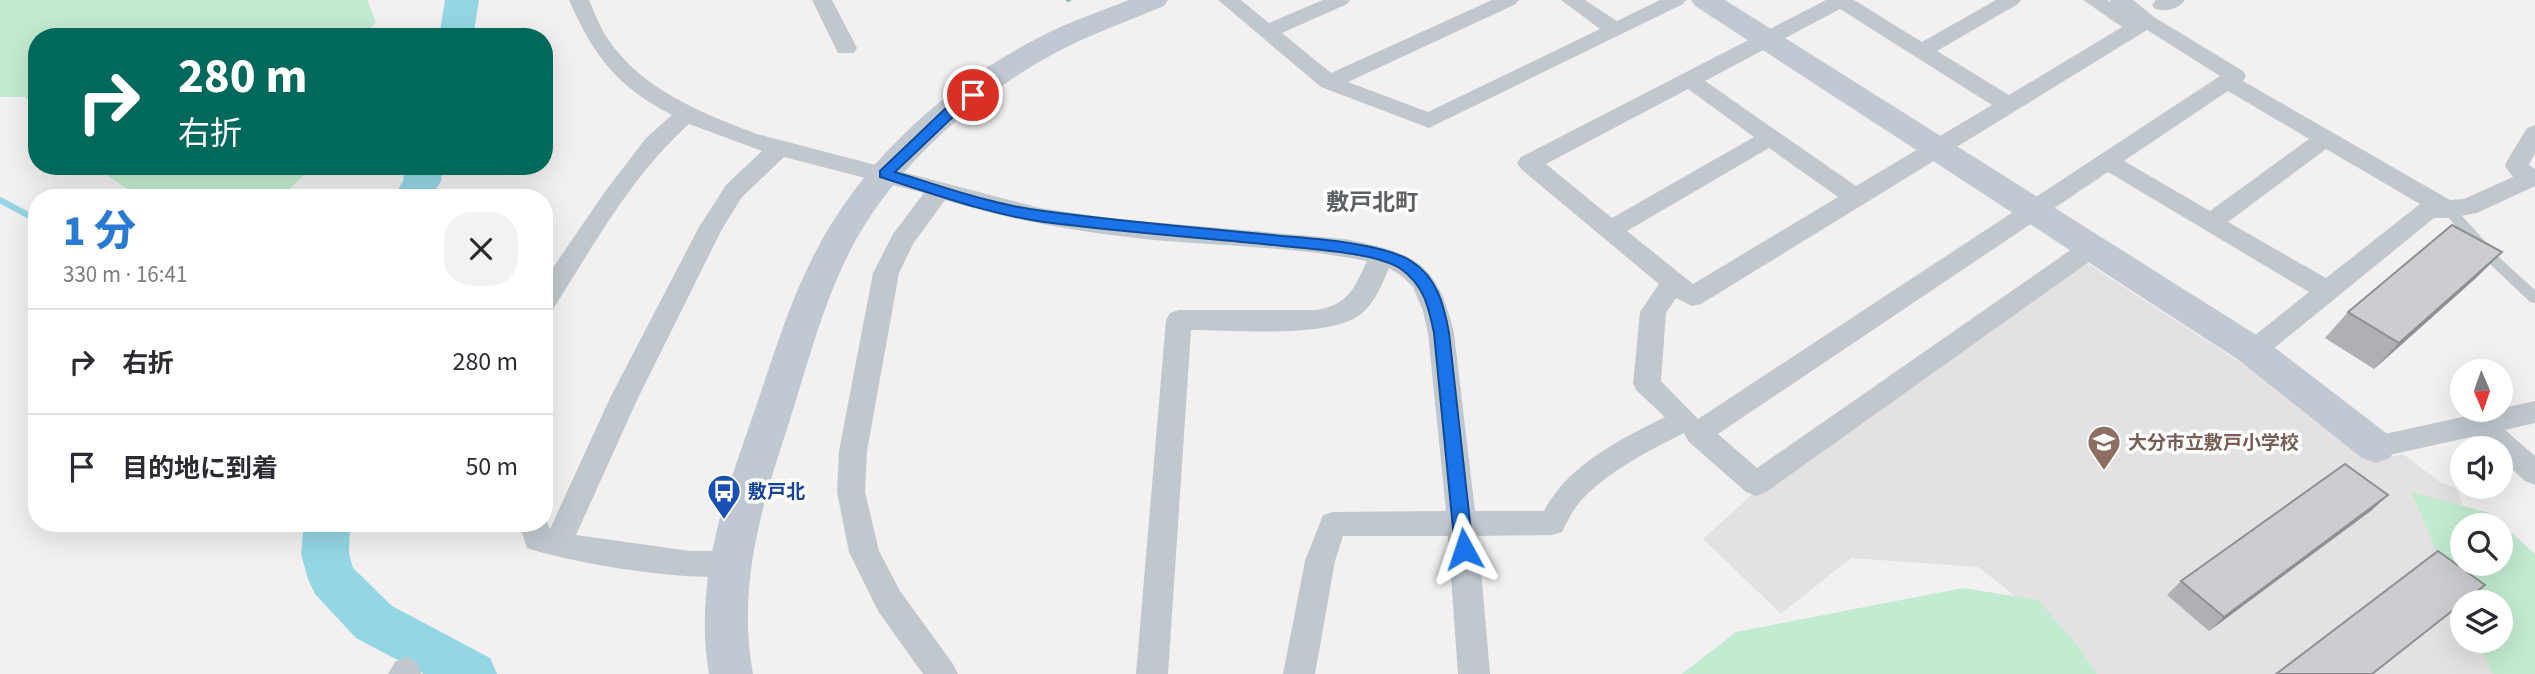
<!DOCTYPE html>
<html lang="ja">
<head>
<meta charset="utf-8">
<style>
	:root { --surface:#fff; --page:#f2f2f3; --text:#2b2b33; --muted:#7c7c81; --line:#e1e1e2; --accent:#2a79d2 }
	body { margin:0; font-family:"Source Sans 3","Noto Sans JP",sans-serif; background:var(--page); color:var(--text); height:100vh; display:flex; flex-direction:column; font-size:26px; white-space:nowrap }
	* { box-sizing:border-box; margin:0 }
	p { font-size:23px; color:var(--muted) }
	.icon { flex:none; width:38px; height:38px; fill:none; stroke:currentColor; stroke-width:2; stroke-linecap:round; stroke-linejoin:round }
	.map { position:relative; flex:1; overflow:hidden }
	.details { position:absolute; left:28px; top:189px; width:525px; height:343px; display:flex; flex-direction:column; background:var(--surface); border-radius:28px; box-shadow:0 7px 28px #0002 }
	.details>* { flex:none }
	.guide { position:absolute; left:28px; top:28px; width:525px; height:147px; border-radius:28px; box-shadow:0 7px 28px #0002; background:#00695c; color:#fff; overflow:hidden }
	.needle { width:46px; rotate:178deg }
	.tools { position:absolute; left:2450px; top:359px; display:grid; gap:14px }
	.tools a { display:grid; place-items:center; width:63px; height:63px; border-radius:50%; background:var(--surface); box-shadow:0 7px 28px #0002; font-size:35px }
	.pin { position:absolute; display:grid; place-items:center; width:60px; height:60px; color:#fff; margin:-30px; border:4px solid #fff; border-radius:50%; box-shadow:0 2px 7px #0007 }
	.me { position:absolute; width:77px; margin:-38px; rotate:355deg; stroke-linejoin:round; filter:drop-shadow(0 0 5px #0008) }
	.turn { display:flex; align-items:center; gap:24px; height:147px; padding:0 35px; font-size:32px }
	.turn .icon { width:91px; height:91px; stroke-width:2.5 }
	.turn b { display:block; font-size:49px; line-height:60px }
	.round { display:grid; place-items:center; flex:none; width:74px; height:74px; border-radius:28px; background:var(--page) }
	.head { display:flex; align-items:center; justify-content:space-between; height:119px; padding:0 35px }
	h1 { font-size:42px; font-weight:800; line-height:52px; color:var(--accent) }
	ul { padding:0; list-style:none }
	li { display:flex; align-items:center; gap:21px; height:105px; padding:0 35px; border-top:2px solid var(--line) }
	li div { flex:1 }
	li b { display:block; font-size:26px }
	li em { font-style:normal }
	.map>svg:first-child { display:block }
</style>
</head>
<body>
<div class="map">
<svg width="2535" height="674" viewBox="0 0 2535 674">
	<rect width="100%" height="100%" fill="#f2f0f0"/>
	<path fill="#e3e1e2" d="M2084 261 2253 371 2370 461 2403 454 2440 482 2456 488 2463 505 2459 535 2462 640H2501L2523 674H2082L2050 623 1978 567 1851 558 1781 614 1703 539 1757 490Z"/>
	<path fill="#c3ebd1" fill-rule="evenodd" d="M0 0H367L376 22 362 37H37V111L25 97H0Z
		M94 166H313L281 198H140Z
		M2411 492 2490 513 2535 554V674H2493L2477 641 2501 640V602H2462V610ZM2462 525H2501V564H2462Z
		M1963 588 2038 600 2078 646 2097 674H1682L1736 632Z"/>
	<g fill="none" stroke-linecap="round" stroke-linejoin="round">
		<path stroke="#95d6e4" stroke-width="6" d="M0 200 37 220"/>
		<path fill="#95d6e4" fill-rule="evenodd" d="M445 0H479L473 37H439Z
			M405 166H443L441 181 431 198H393L403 181Z
			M304 523H350L349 554 353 568 392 606 490 658 497 674H424L356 638 315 594 308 579 301 554Z"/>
		<path stroke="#7ec6a0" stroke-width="3.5" stroke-dasharray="4.5 3.5" stroke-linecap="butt" d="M1066 0H1072"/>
		<path fill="#c0c8cd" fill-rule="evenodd" d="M2449 206 2454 207 2502 260 2535 290V303L2530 302 2492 266 2444 213 2443 210Z"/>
		<path fill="#c0c8cd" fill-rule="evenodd" d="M569 0H589C595 13 600 28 608 39 642 90 702 113 757 134L1040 208 1116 219 1345 239C1413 253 1437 260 1454 333L1475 511H1544C1568 465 1619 440 1665 417L1637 391 1633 384 1640 312 1659 284 1521 169 1517 163 1521 157 1826 0H1854L1922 42 1996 0H2021L2018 4 1937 51 2009 95 2122 27 2083 0H2107L2111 2 2110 0H2133L2154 17 2243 71 2246 76 2243 81 2450 200 2464 199 2513 177 2505 166 2507 161 2527 128 2535 125V153L2529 165 2535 169V186L2477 213 2449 218H2434L2262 358 2253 361 2244 358 2240 351 2244 344 2309 292 2108 172 1718 434 1757 468 2082 242 2091 239 2100 242 2103 248 2100 254 1766 492 1756 496 1746 492 1688 441 1684 433C1648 451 1606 472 1579 503 1572 511 1567 522 1562 532L1552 535 1478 536 1490 674H1458L1448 536H1343L1335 561 1315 674H1283L1305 561 1323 515 1333 512 1446 511 1428 333 1423 311 1413 287 1403 277 1389 268C1382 284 1375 303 1361 314 1330 339 1233 330 1191 330L1168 674H1136L1166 320 1170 313 1179 310H1316C1348 305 1354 289 1367 261 1297 247 1225 246 1154 240 1083 233 1014 221 945 200L913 244 899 273 867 451 865 492 879 551 900 591 953 664 958 674H923L878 611 849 552 837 492 839 451 873 273 893 234 924 193 784 157 742 197 722 229 638 398 576 535 690 551H730L741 555 745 564 741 573C704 586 566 562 527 548L519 523H544V514L550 529 610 398 699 227 726 185 762 151 689 124C632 175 594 245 553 309L544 311V281L604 193 646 138 672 115C616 86 594 56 569 0ZM1840 9 1992 105 1856 186 1705 81ZM2147 30 2220 76 1698 419 1661 381 1666 313 1676 298 1692 306 1701 304ZM1688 89 1754 137 1612 218 1546 164ZM2228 91 2309 139 2210 211 2124 161ZM1769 148 1838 197 1693 284 1627 231ZM2326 149 2420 204 2326 278 2228 222Z
			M812 0H832L857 48 854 53H838Z
			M1218 0H1241L1269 23 1323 0H1350L1347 4 1282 33 1331 73 1492 0H1519L1516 4 1348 82 1428 112 1600 29 1561 0H1585L1617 21 1660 0H1686L1683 4 1429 128 1321 87Z
			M2185 0C2179 9 2165 12 2155 9L2152 5 2156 0Z
			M2535 401V423L2505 430 2535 456V485L2525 481 2501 459V448H2488L2475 436 2376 458 2366 455 2362 447 2366 439 2376 436Z
			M406 657 417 662 421 674H388L395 662Z"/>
		<path fill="#c0c9d2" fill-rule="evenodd" d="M1129 0H1168L1164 6C1128 21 1091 34 1057 52 975 96 893 167 850 251 822 306 807 367 788 426 761 507 737 588 753 674H709C694 586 722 503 751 421 771 365 787 306 815 253 862 161 945 86 1036 39 1066 23 1098 12 1129 0Z
			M1691 0H1725L2266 341 2390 436 2396 447 2390 458 2376 463 2362 458 2240 361 1695 6Z"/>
	</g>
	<path fill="#afb0b5" d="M2502 252 2476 278 2374 369 2325 338 2348 312Z
		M2372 510 2209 631 2167 595 2181 581Z"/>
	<path fill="#8e9093" d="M2502 252 2476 278 2374 369 2399 343Z
		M2388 495 2372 510 2209 631 2224 617Z"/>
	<path fill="#cbcdd2" stroke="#8e9093" stroke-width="2" d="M2452 225 2502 252 2399 343 2348 312Z
		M2345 464 2388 495 2224 617 2181 581Z
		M2438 551 2485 585 2372 674H2276Z"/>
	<path fill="#1a73e8" stroke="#114b97" stroke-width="2" d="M973 91 978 92V98L958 112 895 172C944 187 993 205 1044 211 1123 222 1203 228 1282 236 1316 239 1382 243 1411 261 1437 277 1444 305 1449 333L1473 549 1470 555 1464 557 1457 555 1455 549 1434 333C1429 308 1424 285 1401 269 1378 253 1312 249 1282 246 1203 238 1123 232 1044 222 988 214 934 194 880 177V171L948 106Z"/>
	<defs>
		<symbol id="school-pin" viewBox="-11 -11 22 30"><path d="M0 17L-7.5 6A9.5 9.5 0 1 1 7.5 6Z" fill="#8d6e63" stroke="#fff"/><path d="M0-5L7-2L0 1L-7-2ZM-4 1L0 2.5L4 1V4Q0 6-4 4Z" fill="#fff"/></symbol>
		<symbol id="bus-pin" viewBox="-11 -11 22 30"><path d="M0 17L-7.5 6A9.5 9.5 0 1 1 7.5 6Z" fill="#1a4fb4" stroke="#fff"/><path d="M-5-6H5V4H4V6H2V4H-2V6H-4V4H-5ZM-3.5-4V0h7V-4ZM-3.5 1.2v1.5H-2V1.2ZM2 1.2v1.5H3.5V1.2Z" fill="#fff"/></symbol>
	</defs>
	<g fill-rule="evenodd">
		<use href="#school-pin" x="2085" y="423" width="38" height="52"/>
		<use href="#bus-pin" x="705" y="472" width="38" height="52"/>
	</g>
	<g text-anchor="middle" stroke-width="7" stroke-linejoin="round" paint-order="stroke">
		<g font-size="19" font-weight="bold" fill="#785e54" stroke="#fff" text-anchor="start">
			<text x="2128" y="449">大分市立敷戸小学校</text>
		</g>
		<g font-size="19" font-weight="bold" fill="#164399" stroke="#fff" text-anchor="start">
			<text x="748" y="498">敷戸北</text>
		</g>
		<g font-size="23" font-weight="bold" fill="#5d6164" stroke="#fff">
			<text x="1372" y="210">敷戸北町</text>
		</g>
	</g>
</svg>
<div class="tools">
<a><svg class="needle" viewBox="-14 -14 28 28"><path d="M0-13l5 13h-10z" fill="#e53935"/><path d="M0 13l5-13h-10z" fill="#7c7c81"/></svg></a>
<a><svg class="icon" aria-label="sound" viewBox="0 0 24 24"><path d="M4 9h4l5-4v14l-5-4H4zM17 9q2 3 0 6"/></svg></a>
<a><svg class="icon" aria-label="search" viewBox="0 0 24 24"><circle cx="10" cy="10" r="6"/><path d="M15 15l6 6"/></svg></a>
<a><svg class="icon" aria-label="layers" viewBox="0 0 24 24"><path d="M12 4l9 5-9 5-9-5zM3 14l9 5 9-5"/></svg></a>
</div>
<div class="pin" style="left:973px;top:95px;background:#d93025"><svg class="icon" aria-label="arrive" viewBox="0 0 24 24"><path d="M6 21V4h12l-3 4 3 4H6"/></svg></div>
<svg class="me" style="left:1464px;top:549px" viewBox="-20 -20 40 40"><path d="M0-17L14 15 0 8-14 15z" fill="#1a73e8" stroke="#fff" stroke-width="4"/></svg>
<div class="guide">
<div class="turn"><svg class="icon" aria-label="right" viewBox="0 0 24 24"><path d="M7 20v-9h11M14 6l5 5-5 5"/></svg><div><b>280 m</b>右折</div></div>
</div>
<section class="details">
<div class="head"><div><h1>1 分</h1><p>330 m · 16:41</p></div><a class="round"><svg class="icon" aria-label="close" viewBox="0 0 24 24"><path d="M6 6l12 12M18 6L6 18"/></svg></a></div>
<ul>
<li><svg class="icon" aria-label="right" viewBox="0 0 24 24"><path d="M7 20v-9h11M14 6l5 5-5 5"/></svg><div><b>右折</b></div><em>280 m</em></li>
<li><svg class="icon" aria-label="arrive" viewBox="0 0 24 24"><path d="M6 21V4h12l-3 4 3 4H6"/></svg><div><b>目的地に到着</b></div><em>50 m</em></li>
</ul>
</section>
</div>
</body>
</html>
